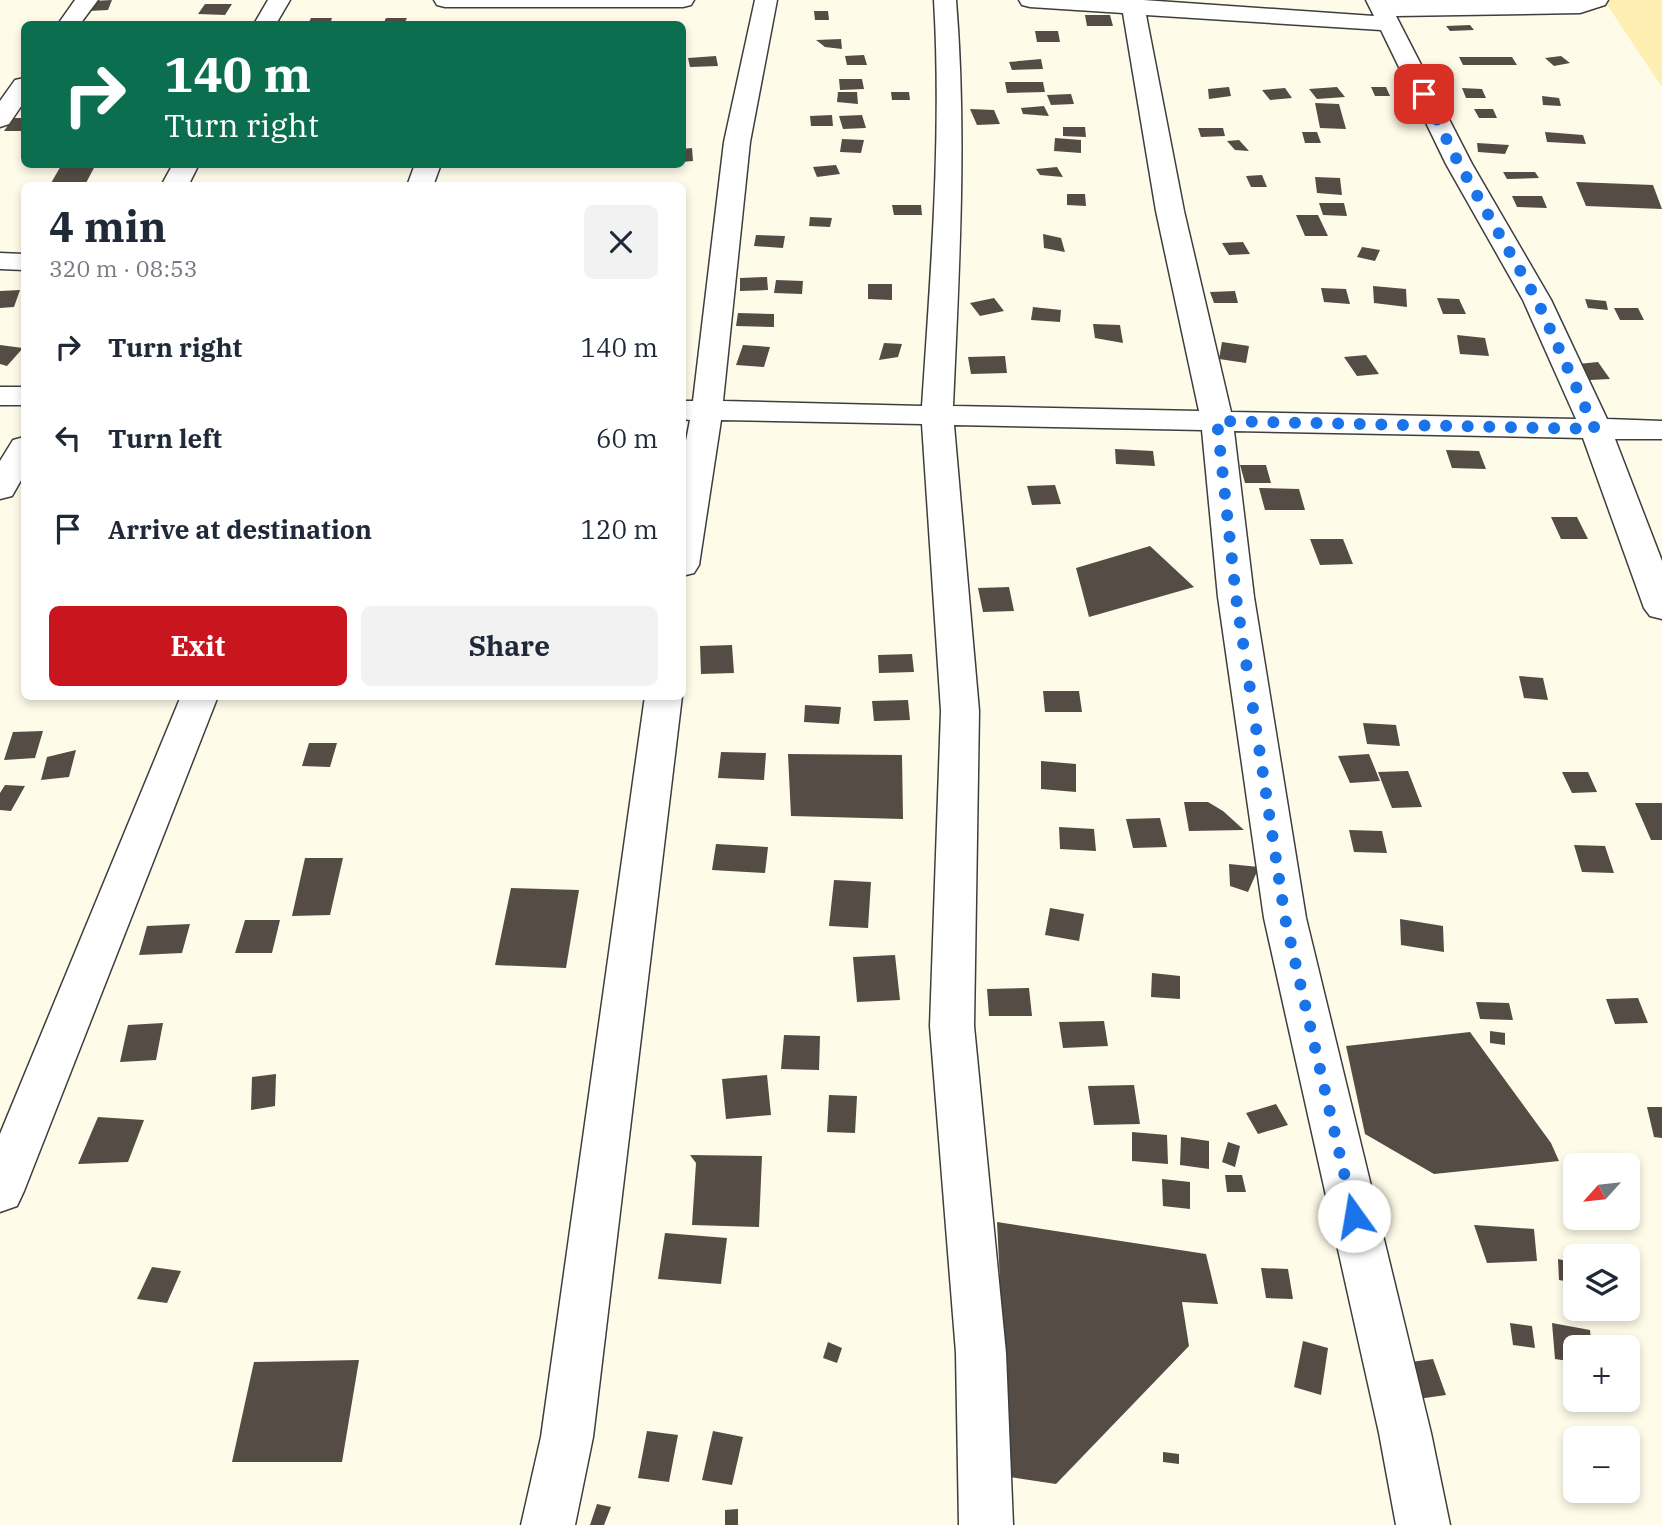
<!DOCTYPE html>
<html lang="en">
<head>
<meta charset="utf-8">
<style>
	:root { --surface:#fff; --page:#f2f2f3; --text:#1f2937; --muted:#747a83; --accent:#c9161e }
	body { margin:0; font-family:"IBM Plex Serif",serif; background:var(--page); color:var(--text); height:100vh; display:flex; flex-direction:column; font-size:26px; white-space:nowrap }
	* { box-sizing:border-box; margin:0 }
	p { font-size:23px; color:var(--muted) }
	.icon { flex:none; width:38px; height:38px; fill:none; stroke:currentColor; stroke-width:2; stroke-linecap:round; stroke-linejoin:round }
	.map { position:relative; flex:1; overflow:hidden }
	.side { position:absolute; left:21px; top:182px; width:665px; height:518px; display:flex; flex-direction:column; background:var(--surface); border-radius:10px; box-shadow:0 4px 10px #0003 }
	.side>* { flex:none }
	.top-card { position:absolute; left:21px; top:21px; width:665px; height:147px; border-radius:10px; box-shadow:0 4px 10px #0003; background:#0b6e4f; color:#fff; overflow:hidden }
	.needle { width:46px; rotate:243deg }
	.fabs { position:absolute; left:1563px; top:1153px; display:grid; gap:14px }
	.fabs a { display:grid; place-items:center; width:77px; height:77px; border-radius:10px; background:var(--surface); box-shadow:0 4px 10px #0003; font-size:35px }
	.pin { position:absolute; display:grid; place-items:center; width:60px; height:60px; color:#fff; margin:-30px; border-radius:14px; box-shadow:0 4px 10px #0006 }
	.me { position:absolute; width:77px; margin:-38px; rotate:347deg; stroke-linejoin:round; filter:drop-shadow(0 0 5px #0008) }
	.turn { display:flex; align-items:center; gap:24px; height:147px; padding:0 28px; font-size:32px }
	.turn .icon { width:91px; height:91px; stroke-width:2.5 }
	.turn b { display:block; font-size:49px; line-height:60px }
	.round { display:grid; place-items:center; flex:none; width:74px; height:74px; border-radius:10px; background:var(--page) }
	.head { display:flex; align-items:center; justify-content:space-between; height:119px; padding:0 28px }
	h1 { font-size:42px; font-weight:800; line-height:52px }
	.cta { display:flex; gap:14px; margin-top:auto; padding:14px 28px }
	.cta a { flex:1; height:80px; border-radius:10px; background:var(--accent); color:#fff; font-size:28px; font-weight:800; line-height:80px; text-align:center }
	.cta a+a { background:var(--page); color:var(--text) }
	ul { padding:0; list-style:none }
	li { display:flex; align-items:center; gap:21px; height:91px; padding:0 28px }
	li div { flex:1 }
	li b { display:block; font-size:26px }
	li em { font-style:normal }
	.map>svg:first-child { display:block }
</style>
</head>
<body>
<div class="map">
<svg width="1662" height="1525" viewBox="0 0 1662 1525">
	<rect width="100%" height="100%" fill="#fffbe9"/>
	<path fill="#ffeeb1" d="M1604 0H1662V87Z"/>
	<path fill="#554c46" d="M112 0 108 10 88 11 93 1Z
		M205 4H232L225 15 198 14Z
		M814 11H828L829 20H815Z
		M1085 15H1110L1113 26H1087Z
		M311 18H332L330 24H308Z
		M386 18H407L404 24H383Z
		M1470 25 1474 30 1450 31 1446 26Z
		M1035 31H1058L1060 42H1037Z
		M841 39 842 49 825 47 816 40Z
		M864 55 867 65H847L845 56Z
		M716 56 718 66 690 67 688 58Z
		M1561 56 1570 63 1554 66 1545 58Z
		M1459 57H1512L1517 65H1463Z
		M1041 59 1043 69 1012 70 1009 62Z
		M839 79H862L864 89 840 90Z
		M1005 82H1043L1045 92 1007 93Z
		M1229 87 1231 96 1209 99 1208 89Z
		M1337 87 1345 97 1317 99 1309 89Z
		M1371 87H1386L1390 96H1375Z
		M1285 88 1292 98 1270 100 1262 90Z
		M1462 88 1482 89 1486 98H1466Z
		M838 92H857L858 104 837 102Z
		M891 92H909L910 100H892Z
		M1071 94 1074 104 1051 105 1047 95Z
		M1542 96 1559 98 1561 106 1543 105Z
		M1315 103 1339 104 1346 129 1320 128Z
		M1044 106 1049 116 1023 114 1021 108Z
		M970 109 994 110 1000 124 977 125Z
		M1474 109H1493L1497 118H1479Z
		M832 115 833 126H811L810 116Z
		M862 115 866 128 843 129 839 116Z
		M13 118H24V131H4Z
		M1063 127H1085L1086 137 1063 136Z
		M1198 128H1223L1225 136 1201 137Z
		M1302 132H1317L1321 143H1305Z
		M1545 132 1583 135 1586 144 1547 142Z
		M1055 138 1081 140V153L1054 151Z
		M842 139 864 140 861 153 840 152Z
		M1239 140 1249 151 1235 150 1227 141Z
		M1477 143 1509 145 1505 154 1478 152Z
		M692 148 693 161 682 162V149Z
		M62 164H96L86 183H51Z
		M836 165 840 174 817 177 813 167Z
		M1057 167 1063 177 1040 175 1036 169Z
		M1503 172H1535L1539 178 1507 179Z
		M1262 175 1267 187H1251L1246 176Z
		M1315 177 1340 178 1342 195 1317 193Z
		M1576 182 1653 185 1662 209 1586 206Z
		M1067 194H1085L1086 206 1067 205Z
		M1512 196H1542L1547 208 1517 207Z
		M1319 203H1344L1347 216 1323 215Z
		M892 205H921L922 215H894Z
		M1296 215H1318L1328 236H1305Z
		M810 217 832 218 830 227 809 226Z
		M1043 234 1061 238 1065 252 1044 248Z
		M756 235 785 236 783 248 754 246Z
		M1243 242 1250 254 1229 255 1222 243Z
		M1362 247 1380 250 1375 261 1357 257Z
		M767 277 768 290 740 291V278Z
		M776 280 803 281 802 294 774 293Z
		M868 284H892V300L868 299Z
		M1373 286 1406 289 1407 307 1374 303Z
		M1321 288 1346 289 1350 304 1324 302Z
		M20 290 14 307 0 308V291Z
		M1235 291 1238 303H1214L1210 292Z
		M994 298 1004 311 980 316 970 303Z
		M1437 298 1459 299 1466 314H1443Z
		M1585 299 1606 301 1608 310 1588 308Z
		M1033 307 1061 310 1060 322 1031 320Z
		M1614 308H1638L1644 320H1620Z
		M738 313 774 314V327L736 326Z
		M1093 324 1120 325 1123 343 1095 338Z
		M1457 335 1485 338 1489 356 1460 354Z
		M1222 342 1249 346 1246 363 1219 359Z
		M884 343 902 344 898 357 879 360Z
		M0 345 23 348 7 366 0 364Z
		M743 345 770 347 764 367 736 365Z
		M1366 355 1379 374 1357 376 1344 357Z
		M1005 356 1007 373 971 374 968 357Z
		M1598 362 1610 379 1590 380 1578 364Z
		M1115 449 1153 451 1155 466 1116 464Z
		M1446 450 1479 451 1486 469 1452 468Z
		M1240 465H1266L1271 483H1245Z
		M1055 485 1061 504 1032 505 1027 486Z
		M1259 488 1299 489 1305 510H1265Z
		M1551 517H1577L1588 539H1561Z
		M1310 539H1343L1353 564 1320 565Z
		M1150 546 1194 587 1089 617 1076 568Z
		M1009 587 1014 611 983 612 978 588Z
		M732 645 734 673 701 674 700 646Z
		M912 654 914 672 879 673 878 655Z
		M1519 676 1543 678 1548 700 1524 698Z
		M1043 691H1079L1082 712H1045Z
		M908 700 910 720 874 721 872 701Z
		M805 705 841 707 839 724 804 722Z
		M1363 723 1396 725 1400 746 1367 744Z
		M43 731 35 758 4 760 13 732Z
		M309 743H337L330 767 302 766Z
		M76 750 69 777 41 780 47 757Z
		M721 752 766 753 764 780 718 778Z
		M788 754 902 755 903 819 791 816Z
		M1369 754 1380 781 1350 783 1338 756Z
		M1041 761 1076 764V792L1041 789Z
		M1408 771 1422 807 1392 808 1378 772Z
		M1562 772H1588L1597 792 1572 793Z
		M5 785 25 786 11 811 0 810V793Z
		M1184 802H1208L1223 811 1244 830 1189 831Z
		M1635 803H1662V840H1651Z
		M1160 818 1167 847 1133 848 1126 819Z
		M1059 827 1094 829 1096 851 1060 849Z
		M1349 830 1382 831 1387 853 1354 852Z
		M716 844 768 847 765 873 712 870Z
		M1574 845 1605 846 1614 873 1582 872Z
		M305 858H343L330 915 292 916Z
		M1229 864 1259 867 1248 892 1230 886Z
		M834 880 871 882 868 928 829 926Z
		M511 888 579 890 566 968 495 965Z
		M1050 908 1084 914 1079 941 1045 935Z
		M1400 919 1443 926 1444 952 1401 945Z
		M245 920H280L272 953H235Z
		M190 924 182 953 139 955 147 926Z
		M895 955 900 1000 857 1002 853 957Z
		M1152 973 1180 976V999L1151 997Z
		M1029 988 1032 1016H989L987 989Z
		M1638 998 1648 1023 1615 1024 1606 999Z
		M1476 1002 1509 1003 1513 1020 1480 1019Z
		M1104 1021 1108 1046 1063 1048 1059 1022Z
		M163 1023 156 1060 120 1062 128 1025Z
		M1490 1031 1505 1033V1045L1490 1043Z
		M1470 1032 1551 1143 1559 1161 1434 1174 1365 1134 1346 1046Z
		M784 1035 820 1036 819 1070 781 1069Z
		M276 1074 275 1106 251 1110 252 1077Z
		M767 1075 771 1115 726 1119 722 1079Z
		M1134 1085 1140 1124 1094 1125 1088 1086Z
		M829 1095 857 1096 855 1133 827 1132Z
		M1276 1104 1288 1125 1258 1134 1246 1113Z
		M1647 1107H1662V1138L1654 1137Z
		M98 1117 144 1120 128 1162 78 1164Z
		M1132 1132 1167 1135 1168 1164 1132 1161Z
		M1181 1137 1209 1141V1169L1180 1165Z
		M1228 1142 1240 1146 1235 1167 1222 1162Z
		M690 1155 762 1156 759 1227 692 1225 696 1163Z
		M1225 1175H1242L1246 1192H1227Z
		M1162 1179 1190 1182V1209L1163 1206Z
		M997 1222 1206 1254 1218 1304 1182 1302 1189 1346 1056 1484 1010 1477Z
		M1474 1225 1534 1229 1537 1261 1487 1263Z
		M665 1233 727 1238 721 1284 658 1279Z
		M1558 1259 1575 1263V1283L1559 1280Z
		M152 1267 181 1271 167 1303 137 1299Z
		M1261 1268 1288 1269 1293 1299 1266 1298Z
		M1510 1323 1532 1326 1535 1348 1513 1345Z
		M1552 1323 1590 1330 1592 1348H1575V1362L1555 1359Z
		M1303 1341 1328 1348 1321 1395 1294 1387Z
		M828 1342 842 1348 837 1363 823 1358Z
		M1433 1359 1446 1395 1418 1399 1404 1363Z
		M359 1360 342 1462H232L254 1362Z
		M647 1431 678 1435 669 1482 638 1478Z
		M713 1431 743 1437 732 1485 702 1480Z
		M1163 1452 1179 1454V1464L1163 1462Z
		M597 1504 611 1507 604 1525H590Z
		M738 1509V1525H725V1510Z"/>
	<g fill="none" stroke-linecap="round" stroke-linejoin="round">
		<defs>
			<path id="minor" d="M75 0H98L80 24H58Z
				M268 0H290L276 24H254Z
				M434 0H694L691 5 683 7H445L437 5Z
				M755 0H777L750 142 723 401 922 406C931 270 942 135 934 0H956C967 135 959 271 953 406L1199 411 1156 211 1123 13 1030 7 1022 5 1019 0H1143L1374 16 1366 0H1608L1605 5 1580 13 1396 16 1472 164 1551 300 1607 419 1662 421V439H1615L1662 561V619L1650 616 1644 608 1583 438 1234 431 1254 597 1306 918 1431 1433 1450 1525H1396L1379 1433 1264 918 1218 597 1202 430 954 425 979 711 974 1026 1006 1353 1013 1525H959L956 1353 930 1026 941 711 922 424 721 420 699 565 694 573 682 576V462L690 420 682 419V401H693L724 142ZM1146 15 1381 30 1446 164 1523 300 1576 419 1231 412 1184 211Z
				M24 78V102L9 124 0 127V101L15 80Z
				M173 164H199L188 186H161Z
				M415 164H441L433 186H407Z
				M0 253 24 254V270L0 269Z
				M0 387H24V405H0Z
				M24 437V475L12 496 0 499V461L13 440Z
				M181 696H218L24 1191 17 1206 0 1212V1134Z
				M645 696H682L593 1437 575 1525H521L541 1437Z"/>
		</defs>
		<use href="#minor" stroke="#3e3e3e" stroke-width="3"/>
		<use href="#minor" fill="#fff" fill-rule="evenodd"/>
	</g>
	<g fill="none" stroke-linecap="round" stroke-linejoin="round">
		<path stroke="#1a73e8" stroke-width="12" stroke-dasharray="0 21.6" d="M1354 1216 1285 918 1236 597 1217 421 1595 429 1537 300 1459 164 1424 94"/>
	</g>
</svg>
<div class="fabs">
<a><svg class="needle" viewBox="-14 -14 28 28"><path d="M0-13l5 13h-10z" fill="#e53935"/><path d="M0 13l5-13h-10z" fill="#747a83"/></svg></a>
<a><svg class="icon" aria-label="layers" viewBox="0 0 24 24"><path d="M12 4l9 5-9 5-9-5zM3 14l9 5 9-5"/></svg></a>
<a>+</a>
<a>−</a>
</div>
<div class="pin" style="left:1424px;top:94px;background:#d93025"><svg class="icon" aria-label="arrive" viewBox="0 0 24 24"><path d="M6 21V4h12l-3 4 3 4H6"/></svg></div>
<svg class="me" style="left:1354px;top:1216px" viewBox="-20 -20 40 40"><circle r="19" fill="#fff"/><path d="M0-13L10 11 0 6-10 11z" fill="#1a73e8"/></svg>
<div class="top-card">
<div class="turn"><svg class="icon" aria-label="right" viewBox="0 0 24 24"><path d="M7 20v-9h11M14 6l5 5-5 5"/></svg><div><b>140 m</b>Turn right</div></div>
</div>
<section class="side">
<div class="head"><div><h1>4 min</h1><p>320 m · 08:53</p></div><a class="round"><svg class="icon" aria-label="close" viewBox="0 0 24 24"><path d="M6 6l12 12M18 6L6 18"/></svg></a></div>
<ul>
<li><svg class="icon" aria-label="right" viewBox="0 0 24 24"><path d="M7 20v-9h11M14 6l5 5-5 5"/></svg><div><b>Turn right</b></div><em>140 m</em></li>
<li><svg class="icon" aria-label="left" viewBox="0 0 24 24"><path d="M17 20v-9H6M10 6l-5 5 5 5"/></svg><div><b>Turn left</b></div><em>60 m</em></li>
<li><svg class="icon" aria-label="arrive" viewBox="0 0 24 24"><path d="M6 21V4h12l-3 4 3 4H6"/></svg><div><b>Arrive at destination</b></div><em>120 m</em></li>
</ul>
<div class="cta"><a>Exit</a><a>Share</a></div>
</section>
</div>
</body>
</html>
